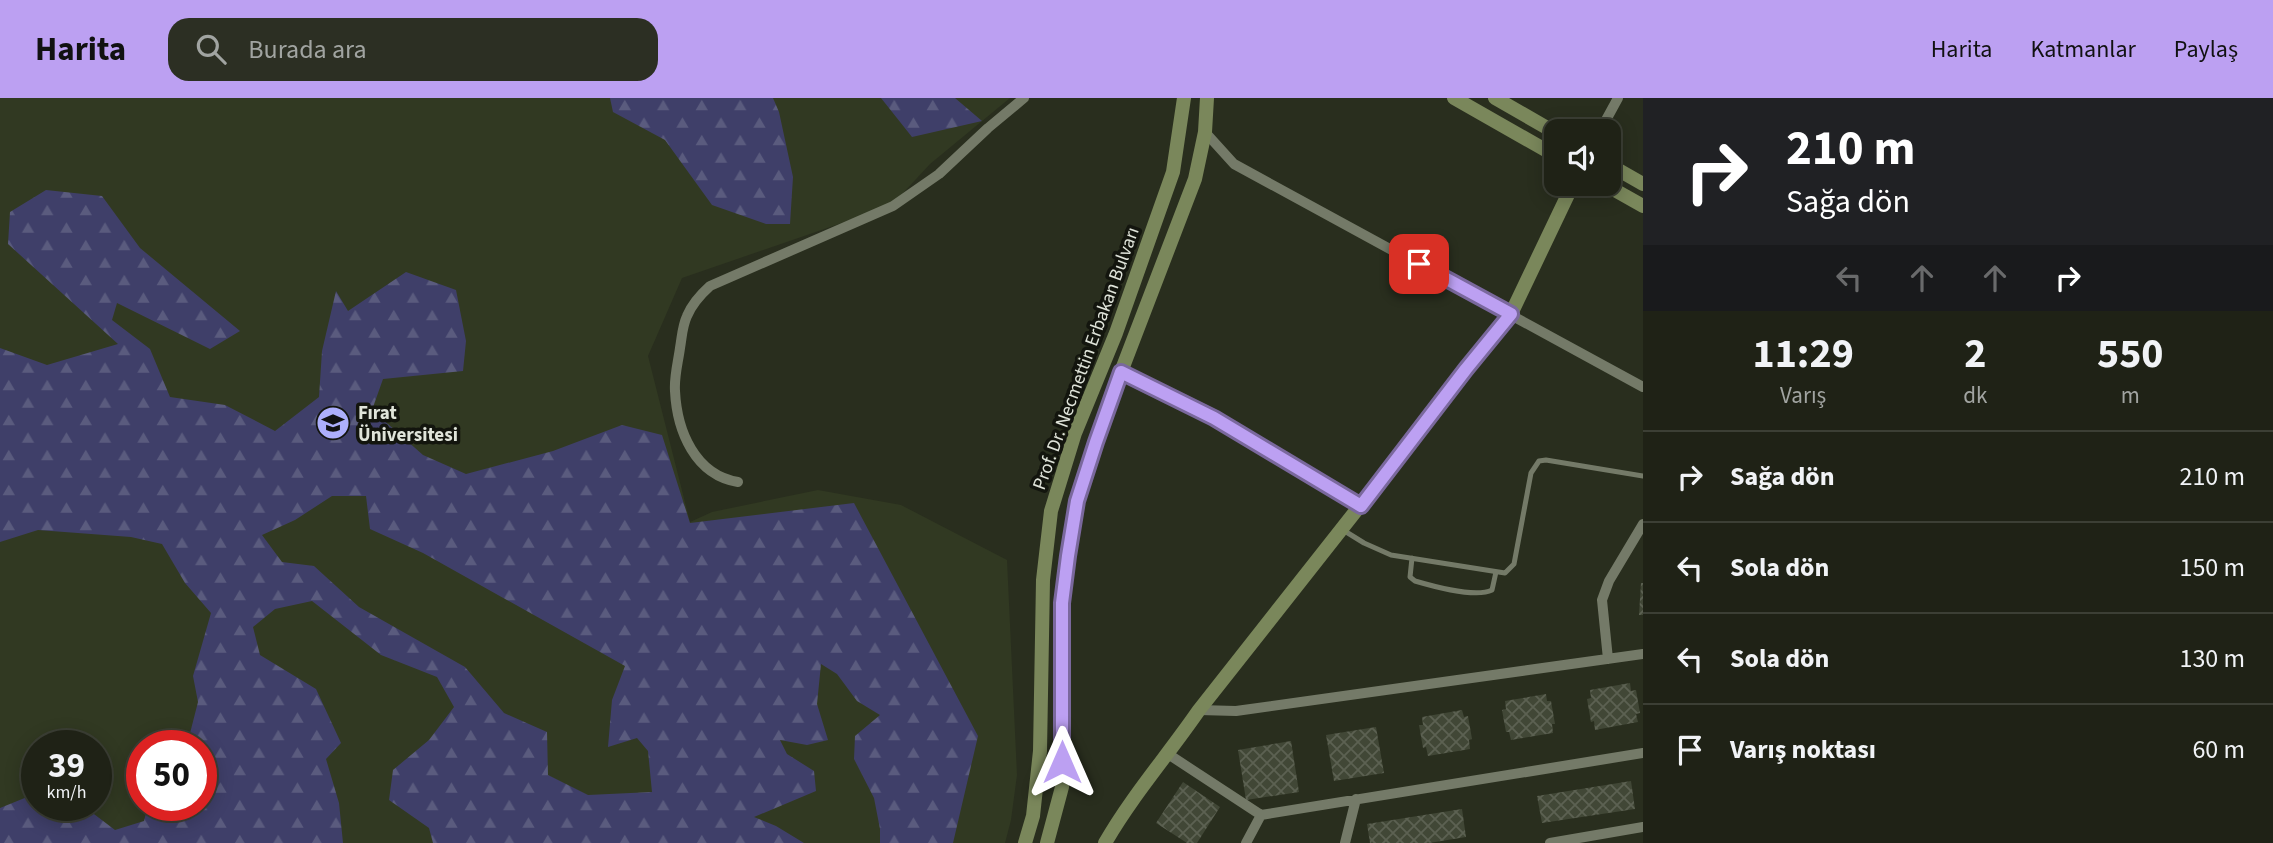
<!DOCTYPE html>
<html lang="tr">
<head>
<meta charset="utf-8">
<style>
	:root { --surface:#1f2216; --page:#2c2f23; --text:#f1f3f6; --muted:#a1a4a1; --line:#3c3f35; --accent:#bca0f2 }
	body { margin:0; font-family:"Source Sans 3",sans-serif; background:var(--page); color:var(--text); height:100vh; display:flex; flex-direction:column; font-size:26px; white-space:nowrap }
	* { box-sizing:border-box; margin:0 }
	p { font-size:23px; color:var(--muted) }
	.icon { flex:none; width:38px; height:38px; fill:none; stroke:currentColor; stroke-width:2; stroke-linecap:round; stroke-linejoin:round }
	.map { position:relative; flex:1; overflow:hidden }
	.side { display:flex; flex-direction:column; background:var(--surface); width:630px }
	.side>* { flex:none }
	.guide { background:#202124; color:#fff; overflow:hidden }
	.fabs { position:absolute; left:1544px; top:21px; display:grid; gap:14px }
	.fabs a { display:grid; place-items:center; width:77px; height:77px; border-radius:14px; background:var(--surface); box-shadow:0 4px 18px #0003,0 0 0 2px var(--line); font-size:35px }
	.speed { position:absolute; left:21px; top:632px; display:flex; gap:14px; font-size:35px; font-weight:700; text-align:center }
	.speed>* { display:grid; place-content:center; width:91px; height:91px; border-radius:50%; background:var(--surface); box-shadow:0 4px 18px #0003,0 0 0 2px var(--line); line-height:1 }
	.speed small { font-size:18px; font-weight:400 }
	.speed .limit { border:10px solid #d22; background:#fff; color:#111 }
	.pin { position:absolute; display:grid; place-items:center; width:60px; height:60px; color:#fff; margin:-30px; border-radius:14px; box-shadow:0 4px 10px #0006 }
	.me { position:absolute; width:77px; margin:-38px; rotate:0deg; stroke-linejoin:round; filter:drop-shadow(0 0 5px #0008) }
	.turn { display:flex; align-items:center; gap:24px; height:147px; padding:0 28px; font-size:32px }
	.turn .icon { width:91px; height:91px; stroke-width:2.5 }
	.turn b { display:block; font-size:49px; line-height:60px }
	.lanes { display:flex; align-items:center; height:66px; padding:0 28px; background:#0003; justify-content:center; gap:35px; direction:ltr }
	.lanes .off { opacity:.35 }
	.eta { display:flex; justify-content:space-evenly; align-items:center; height:119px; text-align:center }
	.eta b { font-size:42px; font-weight:700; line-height:49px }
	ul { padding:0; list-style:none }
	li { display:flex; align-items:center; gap:21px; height:91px; padding:0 28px; border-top:2px solid var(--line) }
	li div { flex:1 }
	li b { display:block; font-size:26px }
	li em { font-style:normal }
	header { display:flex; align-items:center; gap:42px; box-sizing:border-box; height:98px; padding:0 35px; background:var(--accent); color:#111 }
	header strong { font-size:33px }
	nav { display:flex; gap:38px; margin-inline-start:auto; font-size:24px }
	.search { width:490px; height:63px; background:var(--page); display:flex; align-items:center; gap:18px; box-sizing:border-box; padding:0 24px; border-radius:21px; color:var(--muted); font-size:26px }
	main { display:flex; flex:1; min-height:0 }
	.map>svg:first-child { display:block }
</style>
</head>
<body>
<header>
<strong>Harita</strong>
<div class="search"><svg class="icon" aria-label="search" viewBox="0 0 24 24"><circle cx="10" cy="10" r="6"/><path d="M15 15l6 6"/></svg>Burada ara</div>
<nav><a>Harita</a><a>Katmanlar</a><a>Paylaş</a></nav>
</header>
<main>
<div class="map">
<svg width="1643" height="745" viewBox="0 0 1643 745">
	<defs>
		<pattern id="forest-firs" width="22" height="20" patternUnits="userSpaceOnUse" patternTransform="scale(1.75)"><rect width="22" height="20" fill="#3f3f69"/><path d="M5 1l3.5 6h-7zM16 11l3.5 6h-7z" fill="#5a5b7e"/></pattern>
		<pattern id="building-cross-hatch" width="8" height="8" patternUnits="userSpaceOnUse" patternTransform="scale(1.75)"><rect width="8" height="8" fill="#414736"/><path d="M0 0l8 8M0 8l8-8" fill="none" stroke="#5c6152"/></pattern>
	</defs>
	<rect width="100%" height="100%" fill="#292e1e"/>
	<path fill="#313922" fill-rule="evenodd" d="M0 0H1010L930 66 891 108 682 180 648 258 690 424 712 414 818 392 901 407 1007 462 1017 677 1011 722 1005 745H0ZM37 648H96V707H37ZM142 648H201V707H142Z"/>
	<path fill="url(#forest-firs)" fill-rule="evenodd" d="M610 0H773L779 14 793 79 790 126H766L712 107 665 42 613 14Z
		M881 0H955L982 23 912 39Z
		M46 92 102 98 140 150 240 233 210 251 117 205 112 222 150 251 170 299 225 307 275 333 319 299 322 253 336 193 348 213 406 174 456 192 466 243 463 273 383 281 372 312 423 357 466 376 553 353 622 327 662 337 690 425 854 405 978 638 953 745H880V731L874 700 854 661 855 638 880 617 857 603 837 576 821 566 817 606 828 642 807 647 780 642 787 656 814 673 816 693 754 719 776 728 804 745H433L429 730 389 702 393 672 429 642 454 609 437 579 381 557 312 503 275 511 253 529 260 557 316 591 341 645 326 661 339 705 343 745H0V710L37 695V707H82L115 732 144 723 148 707H201V648L187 647 198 604 193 578 211 515 185 485 162 446 131 439 38 432 0 444V250L47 267 118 246 8 146 10 114ZM332 398H366L370 431 423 455 625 568 612 602 608 649 637 640 648 653 652 694 588 697 548 677 547 634 504 615 465 569 359 509 314 468 282 464 262 437 295 422Z"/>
	<path fill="url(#building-cross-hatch)" d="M1641 485H1643V517H1639Z
		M1630 585 1631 593 1636 592 1640 615 1636 616 1638 624 1595 632 1594 623 1591 624 1587 601 1591 600 1590 592Z
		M1546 596 1547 603H1551L1555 626H1552L1553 635 1511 642 1509 634H1506L1502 612 1506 611 1505 603Z
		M1462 612 1464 619 1468 618 1472 641 1469 642 1470 651 1428 658 1426 649 1423 650 1419 627H1423L1422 619Z
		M1376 629 1384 675 1334 683 1326 637Z
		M1291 643 1299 694 1246 702 1238 652Z
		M1631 683 1635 711 1542 725 1537 698Z
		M1183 684 1220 709 1197 745H1187L1156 725Z
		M1462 711 1466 739 1429 745H1370L1367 726Z"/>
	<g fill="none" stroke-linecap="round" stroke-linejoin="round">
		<path stroke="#747a68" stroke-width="5" d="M1123 276 1214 320 1359 407
			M1343 432 1364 445 1391 457 1505 475 1514 466 1531 375 1539 363 1546 362 1643 378
			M1412 460 1410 479 1415 483C1432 488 1476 500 1492 492L1496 474"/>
		<path stroke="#747a68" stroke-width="10" d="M1600 33 1618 0
			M1205 34 1234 66 1643 289
			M738 384C695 377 677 333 675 293 674 278 678 265 680 250 682 239 682 229 687 218 692 206 700 197 710 188L893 108 939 76 988 30 1024 0
			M1608 561 1602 502 1609 483 1643 426
			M1199 612 1236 613 1643 556
			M1168 656 1261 717
			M1246 745 1261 717 1643 655
			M1345 745 1356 701
			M1550 745 1643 729"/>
		<path stroke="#7a875b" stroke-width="14" d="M1454 0 1556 58
			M1495 0 1556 35
			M1608 66 1643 86
			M1604 86 1643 108
			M1025 745 1033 718 1040 653 1043 482 1051 413 1075 335 1116 235 1173 74 1184 0
			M1047 745 1062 689V505L1067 458 1077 403 1096 344 1121 274 1195 81 1205 34 1207 0
			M1105 745C1132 698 1168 657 1199 612L1511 216 1573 86"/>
	</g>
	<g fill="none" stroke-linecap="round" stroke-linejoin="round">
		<defs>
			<path id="route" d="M1062 664V505L1068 458 1077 403 1096 344 1121 274 1214 320 1361 408 1466 271 1511 216 1419 166"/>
		</defs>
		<use href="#route" stroke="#7a689d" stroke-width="18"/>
		<use href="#route" stroke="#bca0f2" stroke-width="12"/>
	</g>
	<defs>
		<symbol id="university-disc" viewBox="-11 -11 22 22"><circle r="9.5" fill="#adaffb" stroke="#13150e"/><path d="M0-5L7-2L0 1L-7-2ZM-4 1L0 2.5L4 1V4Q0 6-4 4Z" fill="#111"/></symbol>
	</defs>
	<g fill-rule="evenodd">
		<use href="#university-disc" x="314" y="306" width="38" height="38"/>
	</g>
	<g text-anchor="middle" stroke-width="7" stroke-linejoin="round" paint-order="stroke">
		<g font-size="19" fill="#e0e4da" stroke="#13150e">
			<text transform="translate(1085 260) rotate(-70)" y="7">Prof. Dr. Necmettin Erbakan Bulvarı</text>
		</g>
		<g font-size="19" font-weight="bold" fill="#e0e4da" stroke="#13150e" text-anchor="start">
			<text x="358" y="321">Fırat<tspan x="358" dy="22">Üniversitesi</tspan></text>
		</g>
	</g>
</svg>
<div class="fabs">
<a><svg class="icon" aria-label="sound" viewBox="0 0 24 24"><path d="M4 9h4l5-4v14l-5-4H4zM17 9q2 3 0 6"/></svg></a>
</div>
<div class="speed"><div>39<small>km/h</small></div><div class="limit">50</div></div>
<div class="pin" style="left:1419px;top:166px;background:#d93025"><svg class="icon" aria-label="arrive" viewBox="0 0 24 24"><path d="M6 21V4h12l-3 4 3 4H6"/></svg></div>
<svg class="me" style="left:1062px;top:664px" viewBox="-20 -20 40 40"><path d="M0-17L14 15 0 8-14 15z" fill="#bca0f2" stroke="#fff" stroke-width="4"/></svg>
</div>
<section class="side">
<div class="guide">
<div class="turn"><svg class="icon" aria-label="right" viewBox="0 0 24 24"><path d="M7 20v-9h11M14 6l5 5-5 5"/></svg><div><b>210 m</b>Sağa dön</div></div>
<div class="lanes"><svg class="icon off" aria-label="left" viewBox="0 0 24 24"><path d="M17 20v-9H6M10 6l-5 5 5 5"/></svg><svg class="icon off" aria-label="ahead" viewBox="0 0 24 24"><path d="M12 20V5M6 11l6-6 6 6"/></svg><svg class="icon off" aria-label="ahead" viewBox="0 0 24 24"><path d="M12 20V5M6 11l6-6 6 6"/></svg><svg class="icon" aria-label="right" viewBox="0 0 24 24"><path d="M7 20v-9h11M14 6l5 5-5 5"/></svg></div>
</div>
<div class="eta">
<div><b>11:29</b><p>Varış</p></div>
<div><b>2</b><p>dk</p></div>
<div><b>550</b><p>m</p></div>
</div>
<ul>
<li><svg class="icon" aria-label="right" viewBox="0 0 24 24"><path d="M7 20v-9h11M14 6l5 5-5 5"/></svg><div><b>Sağa dön</b></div><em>210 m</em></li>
<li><svg class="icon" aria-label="left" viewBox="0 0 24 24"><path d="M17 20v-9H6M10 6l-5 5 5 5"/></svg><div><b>Sola dön</b></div><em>150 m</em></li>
<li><svg class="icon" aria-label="left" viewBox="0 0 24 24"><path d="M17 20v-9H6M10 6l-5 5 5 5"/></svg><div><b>Sola dön</b></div><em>130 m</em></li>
<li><svg class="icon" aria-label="arrive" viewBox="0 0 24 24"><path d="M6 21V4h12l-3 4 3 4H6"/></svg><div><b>Varış noktası</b></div><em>60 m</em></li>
</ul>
</section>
</main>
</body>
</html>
